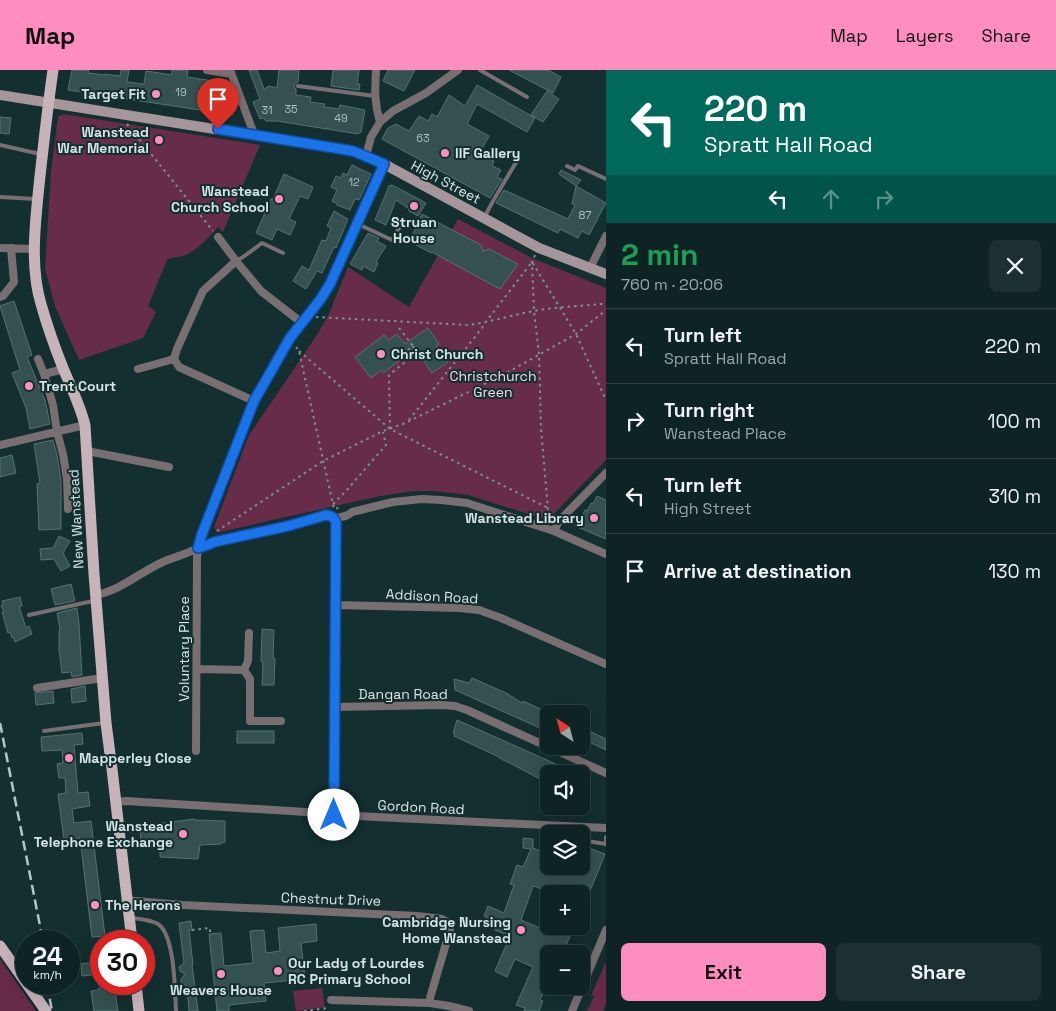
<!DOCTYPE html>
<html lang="en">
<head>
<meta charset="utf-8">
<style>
	:root { --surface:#0e2324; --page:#1c2f31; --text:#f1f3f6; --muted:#9ba4a6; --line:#2e4041; --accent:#fd8ebf }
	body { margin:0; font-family:"Space Grotesk",sans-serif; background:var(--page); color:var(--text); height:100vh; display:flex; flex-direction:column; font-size:19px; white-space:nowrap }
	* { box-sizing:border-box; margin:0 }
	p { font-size:16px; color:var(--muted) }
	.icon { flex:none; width:28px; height:28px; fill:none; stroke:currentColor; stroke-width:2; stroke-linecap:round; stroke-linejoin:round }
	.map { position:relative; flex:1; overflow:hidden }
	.panel { display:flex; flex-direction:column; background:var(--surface); width:450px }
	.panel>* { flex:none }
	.banner { background:#00695c; color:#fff; overflow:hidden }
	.needle { width:32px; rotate:324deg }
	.tools { position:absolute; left:540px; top:635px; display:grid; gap:10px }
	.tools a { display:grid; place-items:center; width:50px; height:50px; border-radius:8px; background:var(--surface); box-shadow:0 5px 20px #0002,0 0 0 1px var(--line); font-size:25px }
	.speed { position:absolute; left:15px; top:860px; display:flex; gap:10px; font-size:25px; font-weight:700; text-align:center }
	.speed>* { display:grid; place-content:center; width:65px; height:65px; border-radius:50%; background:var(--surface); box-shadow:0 5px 20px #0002,0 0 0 1px var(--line); line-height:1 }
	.speed small { font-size:12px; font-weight:400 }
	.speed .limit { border:8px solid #d22; background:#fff; color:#111 }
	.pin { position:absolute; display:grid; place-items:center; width:42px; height:42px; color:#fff; margin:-51px -21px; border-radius:50% 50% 50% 0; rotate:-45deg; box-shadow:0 0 5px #0007 }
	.pin .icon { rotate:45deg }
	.me { position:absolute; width:55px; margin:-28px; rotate:0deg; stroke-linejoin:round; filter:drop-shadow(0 0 4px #0008) }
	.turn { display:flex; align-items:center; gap:18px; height:105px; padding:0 15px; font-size:22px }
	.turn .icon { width:65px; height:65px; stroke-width:2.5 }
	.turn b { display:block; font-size:35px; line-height:42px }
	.lanes { display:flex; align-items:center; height:48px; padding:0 15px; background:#0003; justify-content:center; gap:25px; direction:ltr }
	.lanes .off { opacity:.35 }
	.round { display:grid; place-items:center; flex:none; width:52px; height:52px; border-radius:8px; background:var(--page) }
	.summary { display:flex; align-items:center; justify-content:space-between; height:85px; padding:0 15px }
	h1 { font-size:30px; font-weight:700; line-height:38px; color:#1e9e55 }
	.action { display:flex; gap:10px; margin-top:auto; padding:10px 15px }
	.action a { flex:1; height:58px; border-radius:8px; background:var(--accent); color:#111; font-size:20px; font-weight:700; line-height:58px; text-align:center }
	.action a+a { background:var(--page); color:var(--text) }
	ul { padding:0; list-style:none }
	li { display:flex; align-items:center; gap:15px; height:75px; padding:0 15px; border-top:1px solid var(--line) }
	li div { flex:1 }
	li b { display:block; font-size:19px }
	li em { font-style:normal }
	header { display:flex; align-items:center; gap:30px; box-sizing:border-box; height:70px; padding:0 25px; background:var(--accent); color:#111 }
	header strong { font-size:24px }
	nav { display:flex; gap:28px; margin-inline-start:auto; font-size:18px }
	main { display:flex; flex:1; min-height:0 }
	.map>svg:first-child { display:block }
</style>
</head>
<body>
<header>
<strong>Map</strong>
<nav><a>Map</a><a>Layers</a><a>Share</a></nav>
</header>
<main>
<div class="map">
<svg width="606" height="941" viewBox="0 0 606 941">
	<rect width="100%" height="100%" fill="#132f30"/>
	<path fill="#672c47" d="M63 44 260 75 223 162 218 157C208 168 197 181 183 186 177 188 172 186 167 190L148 236 156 242 143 268 79 290 55 236 45 198 51 102 58 47Z
		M458 149 532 188 606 218V390L548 450 468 425 434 421H414L380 426 220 462 216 461 214 457 249 365 315 268 328 246 348 197 409 237Z
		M0 889 36 941H0Z
		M606 892V934L603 941H587L594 926 591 925Z
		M322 918 325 937 296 941 293 921Z"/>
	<path fill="#345051" stroke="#557273" d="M72 0H89L88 3 105 5V4L120 6 121 0H129L127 12 144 14 146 1 172 5V0H188L187 7 220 12 218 23 225 24 233 45 68 20Z
		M249 0H257L264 19 269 16 277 18 279 0H299L298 12 294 15 295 18 296 19V25L311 27 310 32 325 34 324 37 339 39 340 35 365 40 361 62 358 64 277 51H266L263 48 260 49 253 32 260 29Z
		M333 0H359L357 14H360L359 20 331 16Z
		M388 0H415L404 21 383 11Z
		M509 0H548L561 7 553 23Z
		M477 15 535 48 527 62 477 34 467 54 489 66 479 84 494 91 492 96 501 100 497 107 502 109 490 128 382 69 388 58 396 54 409 61 419 46 428 51 432 44 437 47 449 25 465 36Z
		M547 21 559 29 543 52 531 45Z
		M0 47 11 48 9 64 0 63Z
		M352 95 371 104 359 130 355 129 350 140 337 135V134L332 131 337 120 331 117 336 106 341 108 343 103 347 105Z
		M561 100 581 110 576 116 559 104Z
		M284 104 313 117 308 129 300 126 289 149 296 152 290 165 277 159 272 170 256 163 271 129H273Z
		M392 115 426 133 418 146 409 141V139L396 130 386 155 375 150 389 116Z
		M576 116 606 133 589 165 582 161 578 168 560 159 558 163 496 133 504 120 568 149 575 135 572 134Z
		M334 141 348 149 336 178 334 177 322 203 317 201 306 219 293 211 302 196 309 200 322 170 326 171 331 158 327 156Z
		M422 144 481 175 483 181 489 179 518 194 500 219 432 182 431 183 409 171 416 158 415 157Z
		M368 163 379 168 377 171 386 176 376 192 378 193 374 202 363 196 362 200 350 194Z
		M14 231 32 285 27 287 45 330 50 354 30 359 26 338 12 303 20 300 0 236Z
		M428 258 439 274 436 276 448 292 432 303 421 287 417 290 411 282 383 303 381 300 371 308 355 287 384 265 389 270 397 264 405 274Z
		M53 370 57 385 61 410V459L39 460 37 414 40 413 34 374Z
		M12 385 16 403 0 407V388Z
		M597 426 606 430V469L575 456 579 447 581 448 585 440 587 441 591 433 593 434Z
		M59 466 70 471 63 483 70 496 61 501 54 489 41 490 40 479 53 478Z
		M71 514 75 531 55 535 51 519Z
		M20 527 22 536H19L26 558 29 556 32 564 15 572 14 568H12L10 562 8 563 2 542 4 541 1 536 3 535 2 531Z
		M77 538 79 554 82 605 72 607 71 602 62 603 59 580V562L60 558 57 543Z
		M262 559 274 560 273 588H275L274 615H262L263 592H261Z
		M472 608 506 623 522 633 523 631 549 643V662L455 620 454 609 469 613Z
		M85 616 86 631 72 633 71 619Z
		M53 621 54 633 36 635 35 623Z
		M457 650 547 690 576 704H549V712L538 708 510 693 503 690 497 686 454 666 455 663H453Z
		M581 657 606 669V680L589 672 586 678 581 676Z
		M237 661H274V673H237Z
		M82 663 83 674 74 675 78 723 88 722 90 736 72 739 74 753 91 751 105 866 92 867 80 768 64 770 58 724 66 723 65 708H59L57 694 63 693 62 680 42 681 41 667Z
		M194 749V750L225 751V772L221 773V774L200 775 198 789 160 787V772H141L140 756Z
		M523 768 533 769V778L549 785V796H581V776L588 779 589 778 605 784 592 816 581 840V824H557L533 816 521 850 555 864 556 861 570 866 562 884H549V910L540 930 543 931 539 941H524L525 938 516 935 533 897 515 889 507 907 495 901 510 866 495 860 497 856 489 853 491 849 484 846 488 836 504 843 514 815 510 814 517 795 523 797 531 779 523 778Z
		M191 851 192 860H189L193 894 192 895 198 941H189L187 916 181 912V909L185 904 180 901 179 897 184 893 179 853Z
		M316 854 317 871 301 873 305 909 264 913 266 931 229 935V941H217L209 864 221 863 224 896 253 893 250 861 264 860 266 883 280 881 278 858Z
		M101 891V904L82 906 81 894Z
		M114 916 118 941H94L91 921 99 920V918Z"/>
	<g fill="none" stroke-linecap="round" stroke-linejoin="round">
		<path stroke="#7c9192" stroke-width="2" stroke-dasharray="2.5 4" stroke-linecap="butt" d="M127 54 213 161
			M535 185 532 192 534 241 539 284 541 358 549 451
			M316 247 468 255C491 252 512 245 534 241 556 237 579 236 601 234L606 235
			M399 258 413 276
			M296 277 299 281 334 439 342 437
			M299 281 390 359 548 438
			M409 350 482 258 485 253 532 192 576 264 606 330
			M390 359 389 305 410 288 406 282 413 276 415 280
			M333 434 346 421 386 375 383 362
			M217 461 323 391 383 361 403 354 501 306 576 264 606 240
			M192 860 210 858V864
			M304 941 327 938 328 936"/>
		<path stroke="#796e72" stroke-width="4" d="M480 0 527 27
			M298 16 375 26
			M0 75 40 84
			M567 96 575 100 578 96 606 109
			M0 127 36 129
			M484 148 493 131 518 89
			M358 154 392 170 399 158
			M236 191 243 187 262 173 283 183
			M29 545 93 531
			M44 661 104 653
			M581 770 606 774V767
			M132 848C140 849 151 850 158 854 175 865 175 922 176 941"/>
		<path stroke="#796e72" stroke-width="8" d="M207 0 231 4
			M230 0 254 64
			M376 0C375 19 374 33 380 52
			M366 86 371 67 380 52 393 41 426 23 458 0
			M218 167 236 191 261 221 302 253
			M0 178 35 179
			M236 191 203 221 177 279 174 289 179 297 254 331
			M590 198 606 166
			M0 227 3 226 14 212 11 178
			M38 289 44 304 53 335 57 362 63 384 67 409 68 439
			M138 299 174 289
			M44 304 64 299
			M0 375 85 355
			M87 381 169 397
			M334 448 336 453 335 745
			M554 461 559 451 606 403
			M95 525C120 521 140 502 163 492 173 487 185 485 196 479 202 476 208 476 214 471L288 456 326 445 331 446 334 448C341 447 347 447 352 442L393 432 422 429 441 430 467 433 554 461 606 484
			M336 535 459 538 479 540 501 548 606 594
			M197 599 244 600 250 609V651H281
			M244 600 248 591 249 563
			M37 618 102 608
			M335 637 441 635 455 636 467 640 606 703
			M196 681 197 486 202 464 254 331 290 269 320 229 330 213 384 94
			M116 732 126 731 306 742 335 745 606 758
			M128 831H136L182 835 417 846 442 849 447 852 450 860 430 928V933
			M331 930 430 933 449 936 469 941
			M572 941 606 860"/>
		<path stroke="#a6959b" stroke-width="10" d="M0 25 353 81 384 94 539 178 606 204"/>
		<path stroke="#c9b3bb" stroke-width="11" d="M53 0C48 35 44 70 40 106 36 147 29 194 41 234 47 255 55 278 63 298 71 317 80 335 85 355L94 504 106 653 112 699 132 871
			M0 876 46 941
			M136 914 139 941"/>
		<path stroke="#b4c6c7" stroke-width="2.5" stroke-dasharray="10 5" stroke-linecap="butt" d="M0 653 43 871
			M47 914 52 941"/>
	</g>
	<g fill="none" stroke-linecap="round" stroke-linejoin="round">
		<defs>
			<path id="route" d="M218 59 353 81 384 94 330 214 320 230 290 268 254 331 202 464 198 478 210 474 214 472 288 456 326 445C332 446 334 447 336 453L334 745"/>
		</defs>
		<use href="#route" stroke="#114b97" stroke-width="12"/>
		<use href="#route" stroke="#1a73e8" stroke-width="9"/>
	</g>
	<g fill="#fd8ebf" stroke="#132f30" stroke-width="2">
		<circle cx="156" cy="24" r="5"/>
		<circle cx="159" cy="70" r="5"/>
		<circle cx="445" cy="83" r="5"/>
		<circle cx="279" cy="129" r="5"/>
		<circle cx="414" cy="136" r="5"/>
		<circle cx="381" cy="284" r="5"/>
		<circle cx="29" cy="316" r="5"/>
		<circle cx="594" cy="448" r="5"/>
		<circle cx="69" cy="688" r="5"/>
		<circle cx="183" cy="764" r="5"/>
		<circle cx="95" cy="835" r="5"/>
		<circle cx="521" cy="860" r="5"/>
		<circle cx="278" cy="901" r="5"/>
		<circle cx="221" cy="904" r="5"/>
	</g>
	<g text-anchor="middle" stroke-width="4" stroke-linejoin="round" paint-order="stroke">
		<g font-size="11" fill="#adbfc0">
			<text x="181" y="26">19</text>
			<text x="291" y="43">35</text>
			<text x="267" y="44">31</text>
			<text x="341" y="52">49</text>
			<text x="423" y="72">63</text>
			<text x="354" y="116">12</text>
			<text x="585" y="149">87</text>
		</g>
		<g font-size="14" font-weight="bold" fill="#d5e4e5" stroke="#132f30" text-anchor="end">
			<text x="146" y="29">Target Fit</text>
			<text x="149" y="67">Wanstead<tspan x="149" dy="16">War Memorial</tspan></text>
			<text x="455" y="88" text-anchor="start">IIF Gallery</text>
			<text x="269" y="126">Wanstead<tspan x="269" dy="16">Church School</tspan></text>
			<text x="414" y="157" text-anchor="middle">Struan<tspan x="414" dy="16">House</tspan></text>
			<text x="391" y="289" text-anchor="start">Christ Church</text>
			<text x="39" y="321" text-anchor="start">Trent Court</text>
			<text x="584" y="453">Wanstead Library</text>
			<text x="79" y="693" text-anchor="start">Mapperley Close</text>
			<text x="173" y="761">Wanstead<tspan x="173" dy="16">Telephone Exchange</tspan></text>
			<text x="105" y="840" text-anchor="start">The Herons</text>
			<text x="511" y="857">Cambridge Nursing<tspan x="511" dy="16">Home Wanstead</tspan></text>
			<text x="288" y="898" text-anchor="start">Our Lady of Lourdes<tspan x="288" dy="16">RC Primary School</tspan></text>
			<text x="221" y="925" text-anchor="middle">Weavers House</text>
		</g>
		<g font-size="14" fill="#d5e4e5" stroke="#132f30">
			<text transform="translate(446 112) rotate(28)" y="5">High Street</text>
			<text transform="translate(76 449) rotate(-93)" y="5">New Wanstead</text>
			<text transform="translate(432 526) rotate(3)" y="5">Addison Road</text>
			<text transform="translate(184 579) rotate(-90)" y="5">Voluntary Place</text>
			<text x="403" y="629">Dangan Road</text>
			<text transform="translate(421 737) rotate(3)" y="5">Gordon Road</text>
			<text transform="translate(331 829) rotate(2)" y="5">Chestnut Drive</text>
		</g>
		<g font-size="14" fill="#f4dce5" stroke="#132f30">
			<text x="493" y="311">Christchurch<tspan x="493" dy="16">Green</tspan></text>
		</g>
	</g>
</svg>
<div class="tools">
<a><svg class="needle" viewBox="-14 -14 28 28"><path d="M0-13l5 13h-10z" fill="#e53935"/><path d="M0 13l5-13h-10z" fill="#9ba4a6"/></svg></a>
<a><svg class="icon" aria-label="sound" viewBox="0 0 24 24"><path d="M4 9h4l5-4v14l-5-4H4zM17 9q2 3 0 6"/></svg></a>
<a><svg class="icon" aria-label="layers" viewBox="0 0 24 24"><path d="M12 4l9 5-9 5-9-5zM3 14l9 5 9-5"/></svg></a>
<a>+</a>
<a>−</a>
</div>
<div class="speed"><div>24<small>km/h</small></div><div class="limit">30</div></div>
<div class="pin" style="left:218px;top:59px;background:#d93025"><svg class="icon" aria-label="arrive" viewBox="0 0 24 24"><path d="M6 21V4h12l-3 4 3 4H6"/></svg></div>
<svg class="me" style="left:334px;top:745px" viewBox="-20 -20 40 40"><circle r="19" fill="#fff"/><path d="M0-13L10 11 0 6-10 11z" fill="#1a73e8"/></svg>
</div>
<section class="panel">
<div class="banner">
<div class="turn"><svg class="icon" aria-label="left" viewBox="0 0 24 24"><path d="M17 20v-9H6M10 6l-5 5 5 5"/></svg><div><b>220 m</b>Spratt Hall Road</div></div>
<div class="lanes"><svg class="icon" aria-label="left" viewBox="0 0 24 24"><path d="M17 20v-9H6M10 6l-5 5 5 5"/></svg><svg class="icon off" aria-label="ahead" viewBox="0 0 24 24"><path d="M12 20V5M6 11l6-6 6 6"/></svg><svg class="icon off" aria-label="right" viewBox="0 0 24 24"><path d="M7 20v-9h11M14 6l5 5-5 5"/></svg></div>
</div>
<div class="summary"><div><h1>2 min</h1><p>760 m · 20:06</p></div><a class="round"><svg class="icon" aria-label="close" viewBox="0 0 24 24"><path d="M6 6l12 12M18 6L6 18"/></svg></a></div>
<ul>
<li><svg class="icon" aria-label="left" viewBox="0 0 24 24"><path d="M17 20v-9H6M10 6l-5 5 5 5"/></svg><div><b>Turn left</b><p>Spratt Hall Road</p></div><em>220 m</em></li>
<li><svg class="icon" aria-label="right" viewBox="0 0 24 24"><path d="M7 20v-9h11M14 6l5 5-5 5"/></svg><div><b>Turn right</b><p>Wanstead Place</p></div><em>100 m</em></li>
<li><svg class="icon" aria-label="left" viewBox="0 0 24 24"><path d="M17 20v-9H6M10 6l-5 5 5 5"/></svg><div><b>Turn left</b><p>High Street</p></div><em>310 m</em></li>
<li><svg class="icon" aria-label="arrive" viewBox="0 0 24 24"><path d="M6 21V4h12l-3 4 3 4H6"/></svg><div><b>Arrive at destination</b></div><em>130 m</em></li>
</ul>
<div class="action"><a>Exit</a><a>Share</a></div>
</section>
</main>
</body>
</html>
